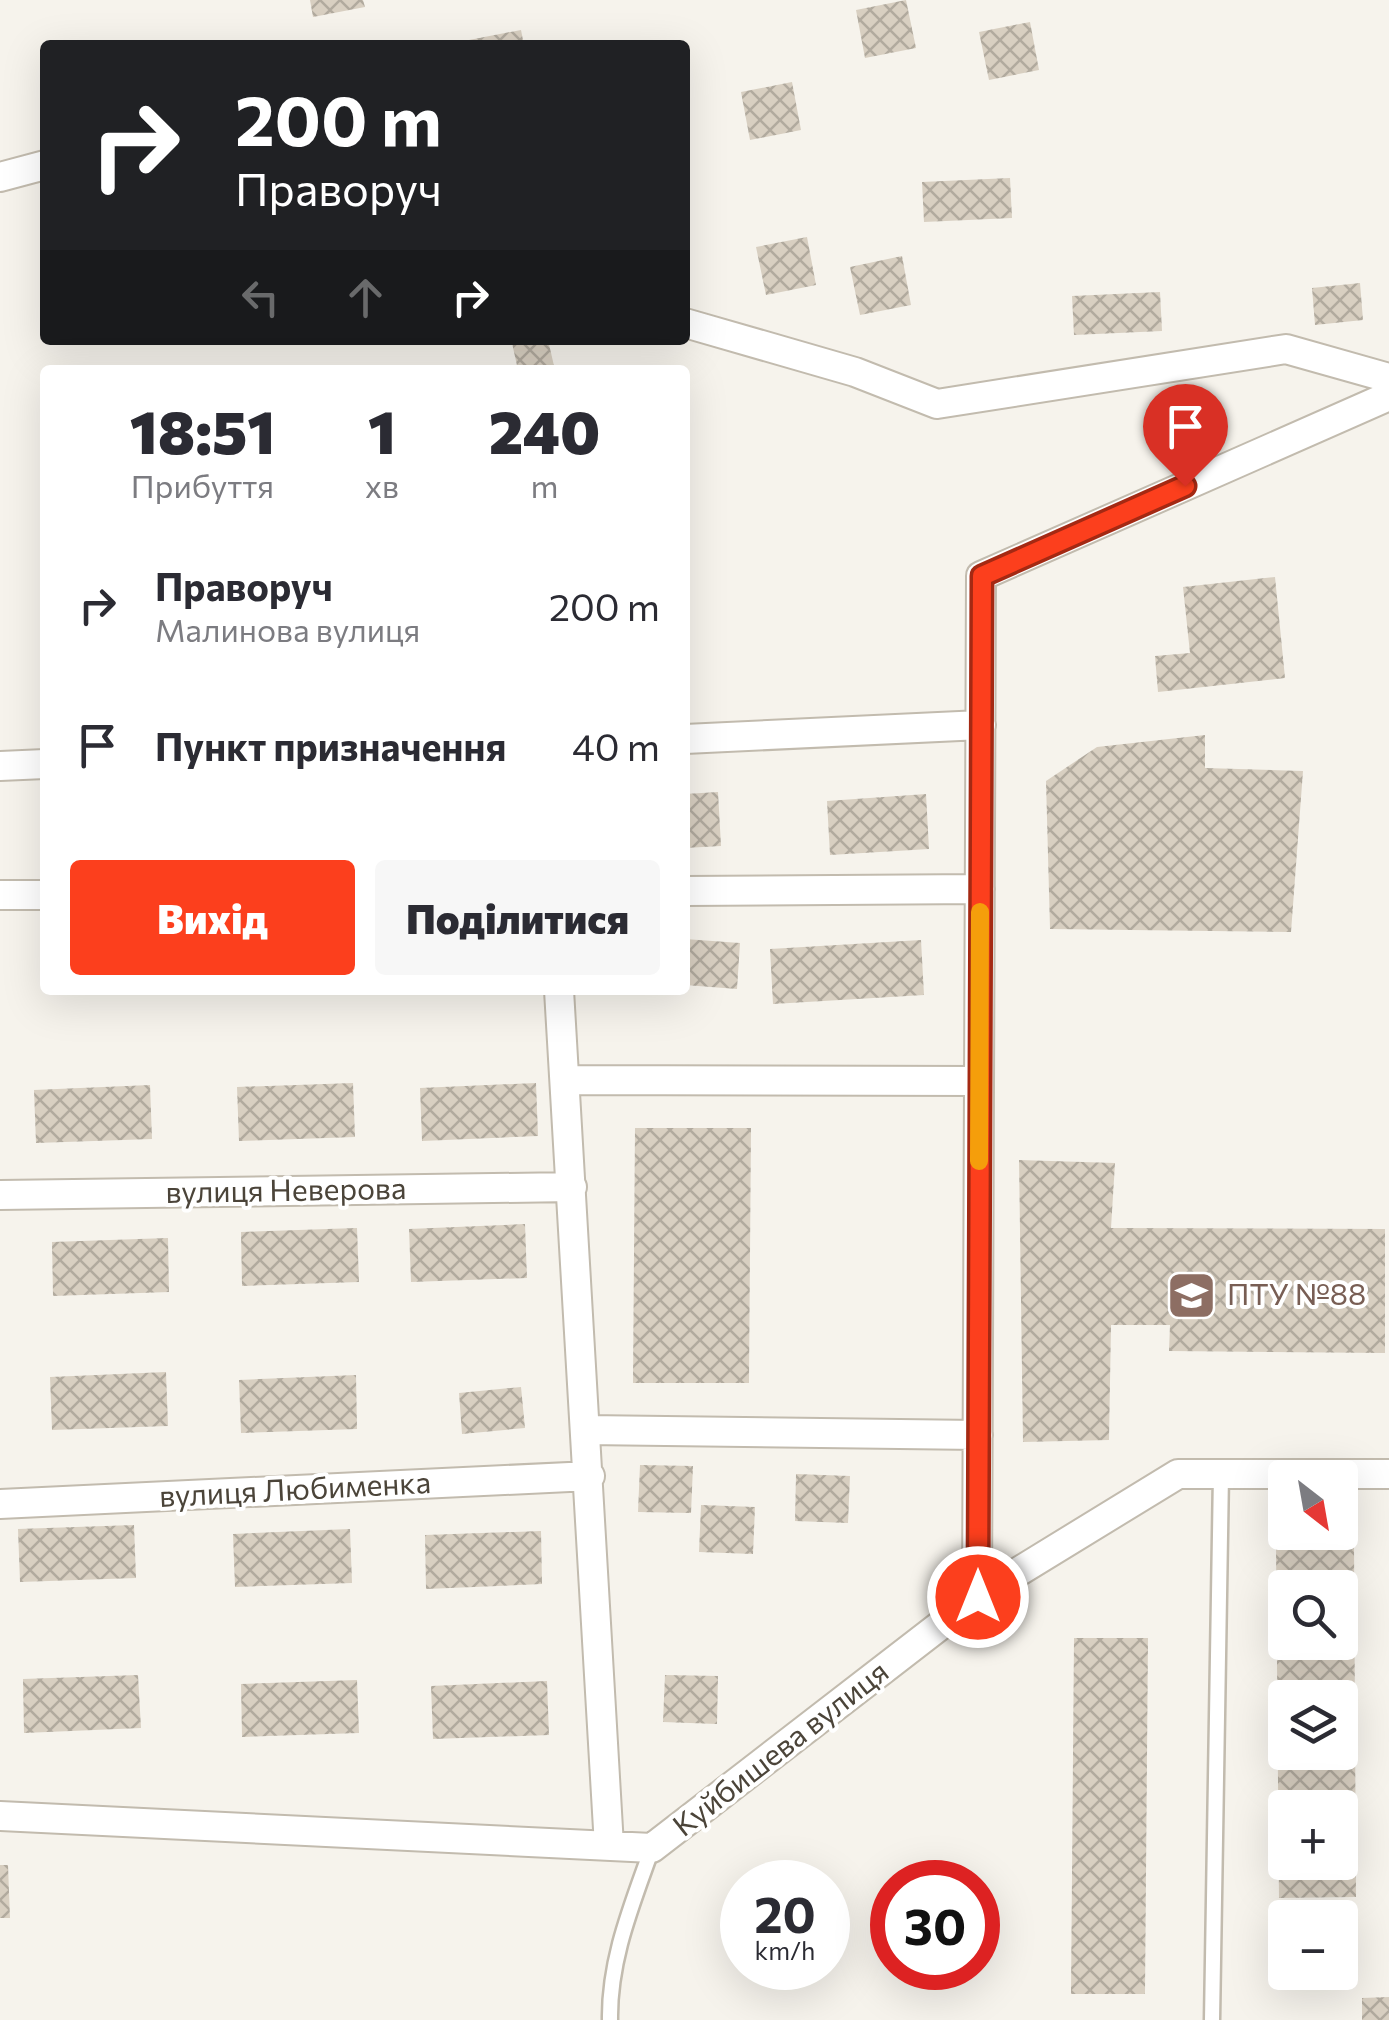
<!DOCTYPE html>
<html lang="uk">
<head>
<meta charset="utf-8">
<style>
	:root { --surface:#fff; --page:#f7f7f7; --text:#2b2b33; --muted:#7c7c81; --accent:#fc3f1d }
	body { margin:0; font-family:Commissioner,sans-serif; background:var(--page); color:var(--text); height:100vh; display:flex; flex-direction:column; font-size:38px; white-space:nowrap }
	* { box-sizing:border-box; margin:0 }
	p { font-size:32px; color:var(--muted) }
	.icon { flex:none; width:55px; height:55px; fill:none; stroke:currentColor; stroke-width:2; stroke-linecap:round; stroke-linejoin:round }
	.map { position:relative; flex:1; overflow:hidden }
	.side { position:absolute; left:40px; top:365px; width:650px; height:630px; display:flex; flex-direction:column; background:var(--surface); border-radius:10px; box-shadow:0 10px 40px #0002 }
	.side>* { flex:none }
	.hud { position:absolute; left:40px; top:40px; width:650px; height:305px; border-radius:10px; box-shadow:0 10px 40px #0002; background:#202124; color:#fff; overflow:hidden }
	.needle { width:65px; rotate:149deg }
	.buttons { position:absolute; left:1268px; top:1460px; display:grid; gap:20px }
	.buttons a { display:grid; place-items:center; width:90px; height:90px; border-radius:10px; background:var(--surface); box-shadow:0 10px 40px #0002; font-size:50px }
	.speed { position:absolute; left:720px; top:1860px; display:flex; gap:20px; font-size:50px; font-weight:700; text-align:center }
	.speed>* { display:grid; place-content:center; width:130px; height:130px; border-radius:50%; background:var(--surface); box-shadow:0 10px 40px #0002; line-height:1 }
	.speed small { font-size:25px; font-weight:400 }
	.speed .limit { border:15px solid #d22; background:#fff; color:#111 }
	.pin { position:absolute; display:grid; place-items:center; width:85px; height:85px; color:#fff; margin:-102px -42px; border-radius:50% 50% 50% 0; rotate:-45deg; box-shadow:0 0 10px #0007 }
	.pin .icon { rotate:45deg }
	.me { position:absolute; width:110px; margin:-55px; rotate:0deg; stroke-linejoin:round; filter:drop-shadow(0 0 8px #0008) }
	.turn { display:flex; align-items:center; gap:35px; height:210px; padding:0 30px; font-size:45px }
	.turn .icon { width:130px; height:130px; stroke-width:2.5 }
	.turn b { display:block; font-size:70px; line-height:85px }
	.lanes { display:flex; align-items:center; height:95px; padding:0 30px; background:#0003; justify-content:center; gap:50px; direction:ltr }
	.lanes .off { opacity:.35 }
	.eta { display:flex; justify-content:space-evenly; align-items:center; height:170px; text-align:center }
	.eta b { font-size:60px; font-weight:800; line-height:70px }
	.button { display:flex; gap:20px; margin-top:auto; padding:20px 30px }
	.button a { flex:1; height:115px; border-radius:10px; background:var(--accent); color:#fff; font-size:40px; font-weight:800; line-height:115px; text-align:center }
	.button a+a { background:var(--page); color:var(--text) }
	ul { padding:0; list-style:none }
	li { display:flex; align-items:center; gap:30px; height:140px; padding:0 30px }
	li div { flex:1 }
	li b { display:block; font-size:38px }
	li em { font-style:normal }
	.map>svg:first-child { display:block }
</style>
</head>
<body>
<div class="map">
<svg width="1389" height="2020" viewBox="0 0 1389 2020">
	<defs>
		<pattern id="building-cross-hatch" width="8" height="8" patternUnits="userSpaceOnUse" patternTransform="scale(2.5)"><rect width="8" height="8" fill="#d8cfc1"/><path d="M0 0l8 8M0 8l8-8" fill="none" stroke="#b1aa9e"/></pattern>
	</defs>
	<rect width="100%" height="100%" fill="#f6f3ec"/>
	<path fill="url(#building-cross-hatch)" fill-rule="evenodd" d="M310 0H363L365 7 313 17Z
		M906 0 916 48 865 58 856 10Z
		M1030 22 1039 70 989 80 979 32Z
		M521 30 524 45H470L469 40Z
		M792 82 801 130 750 140 741 92Z
		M1010 178 1012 218 924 222 922 182Z
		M807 237 816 285 766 295 756 247Z
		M902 256 911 305 860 315 850 267Z
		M1360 283 1363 320 1315 325 1312 288Z
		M1160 292 1162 331 1074 335 1072 296Z
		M524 340H548L555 370H518L512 343Z
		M1275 577 1285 678 1158 692 1155 656 1190 653 1183 587Z
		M1205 735V768L1303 771 1291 932 1050 929 1046 781 1097 747Z
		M718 792 721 846 685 848V794Z
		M926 794 929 849 830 855 827 801Z
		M685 939 740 943 737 989 685 985Z
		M921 940 924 995 773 1004 770 949Z
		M353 1083 355 1137 239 1141 237 1087Z
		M536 1083 538 1136 422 1141 420 1088Z
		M150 1085 152 1139 36 1143 34 1090Z
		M635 1128H751L749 1383H633Z
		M1019 1160 1115 1163 1111 1228 1385 1229V1353L1169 1351 1170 1325H1111L1109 1440 1023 1442Z
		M525 1224 527 1278 411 1282 409 1229Z
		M357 1228 359 1282 242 1286 241 1232Z
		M168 1238 169 1292 53 1296 52 1242Z
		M166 1372 168 1426 52 1430 50 1377Z
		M356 1375 357 1429 241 1433 239 1380Z
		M521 1387 525 1428 462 1434 459 1393Z
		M640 1465 693 1466 691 1513 638 1512Z
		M796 1474 850 1476 848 1523 795 1521Z
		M701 1505 755 1507 753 1554 699 1552Z
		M134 1525 136 1578 20 1582 18 1529Z
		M350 1529 352 1583 235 1587 233 1534Z
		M541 1531 542 1584 426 1589 425 1535Z
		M1354 1544 1356 1897 1279 1898 1276 1545ZM1285 1588H1340V1642H1285ZM1285 1698H1340V1752H1285ZM1285 1808H1340V1862H1285Z
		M1074 1638H1148L1145 1994H1071Z
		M138 1675 141 1728 24 1733 23 1679Z
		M665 1675 718 1676 717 1724 663 1722Z
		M357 1680 359 1733 242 1737 241 1684Z
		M547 1681 549 1735 433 1739 431 1686Z
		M0 1865H8L10 1918H0Z
		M1389 1997V2020H1362V1998Z"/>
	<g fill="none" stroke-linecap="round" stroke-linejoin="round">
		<defs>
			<path id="service" d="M610 2020C609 1959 632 1905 652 1848
				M1212 2020 1221 1474"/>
			<path id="minor" d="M0 177 45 165
				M685 323 855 372 937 404 1286 349 1389 378
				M685 739 981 725
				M0 766 45 764
				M685 891 980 889
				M0 895H45
				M559 990 609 1846
				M565 1080 979 1081
				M0 1195 572 1187
				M587 1430 978 1435
				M0 1504 590 1476
				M977 1597 981 576 1389 396
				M0 1816 652 1848 977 1597 1178 1474H1389"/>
		</defs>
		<use href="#service" stroke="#c2bbae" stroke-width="19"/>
		<use href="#minor" stroke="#c2bbae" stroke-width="32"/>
		<use href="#service" stroke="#fff" stroke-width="14"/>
		<use href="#minor" stroke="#fff" stroke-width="28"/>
	</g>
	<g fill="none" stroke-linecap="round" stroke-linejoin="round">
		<defs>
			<path id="route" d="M978 1597 982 576 1185 486"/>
		</defs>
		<use href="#route" stroke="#a42913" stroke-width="25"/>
		<use href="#route" stroke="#fc3f1d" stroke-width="18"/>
		<path stroke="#f59e0b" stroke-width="18" d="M979 1161 980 912"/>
	</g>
	<defs>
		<symbol id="university-square" viewBox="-11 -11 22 22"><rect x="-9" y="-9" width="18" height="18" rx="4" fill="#8d6e63" stroke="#fff"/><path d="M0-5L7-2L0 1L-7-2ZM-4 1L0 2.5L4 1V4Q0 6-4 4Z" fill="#fff"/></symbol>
	</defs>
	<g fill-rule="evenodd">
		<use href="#university-square" x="1164" y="1268" width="55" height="55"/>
	</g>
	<g text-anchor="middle" stroke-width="8" stroke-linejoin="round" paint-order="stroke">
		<g font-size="30" fill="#4b4439" stroke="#fff">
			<text transform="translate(286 1191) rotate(-1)" y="10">вулиця Неверова</text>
			<text transform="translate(295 1490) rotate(-3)" y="10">вулиця Любименка</text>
			<text transform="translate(781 1749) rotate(-38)" y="10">Куйбишева вулиця</text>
		</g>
		<g font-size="30" fill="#785e54" stroke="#fff" text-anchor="start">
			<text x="1227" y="1305">ПТУ №88</text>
		</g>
	</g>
</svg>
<div class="buttons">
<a><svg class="needle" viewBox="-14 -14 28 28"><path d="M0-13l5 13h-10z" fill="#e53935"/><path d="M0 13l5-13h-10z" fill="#7c7c81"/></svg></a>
<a><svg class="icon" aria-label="search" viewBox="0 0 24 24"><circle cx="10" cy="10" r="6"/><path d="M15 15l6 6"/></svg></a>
<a><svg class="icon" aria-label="layers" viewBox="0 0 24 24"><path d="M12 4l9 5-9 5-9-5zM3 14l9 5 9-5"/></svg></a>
<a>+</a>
<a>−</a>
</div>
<div class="speed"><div>20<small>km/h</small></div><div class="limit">30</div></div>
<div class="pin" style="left:1185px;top:486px;background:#d93025"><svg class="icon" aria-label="arrive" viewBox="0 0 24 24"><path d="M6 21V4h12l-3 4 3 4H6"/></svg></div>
<svg class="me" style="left:978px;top:1597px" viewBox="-20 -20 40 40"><circle r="17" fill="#fc3f1d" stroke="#fff" stroke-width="3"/><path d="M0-11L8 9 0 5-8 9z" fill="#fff"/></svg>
<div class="hud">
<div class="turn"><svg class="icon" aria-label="right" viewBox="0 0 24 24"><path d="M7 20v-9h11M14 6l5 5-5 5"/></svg><div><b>200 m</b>Праворуч</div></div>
<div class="lanes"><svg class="icon off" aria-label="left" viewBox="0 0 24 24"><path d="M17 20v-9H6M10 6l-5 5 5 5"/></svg><svg class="icon off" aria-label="ahead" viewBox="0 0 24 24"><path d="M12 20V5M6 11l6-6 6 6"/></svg><svg class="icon" aria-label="right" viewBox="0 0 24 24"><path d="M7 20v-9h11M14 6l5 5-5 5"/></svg></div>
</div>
<section class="side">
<div class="eta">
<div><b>18:51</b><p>Прибуття</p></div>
<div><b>1</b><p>хв</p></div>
<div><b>240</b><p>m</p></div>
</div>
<ul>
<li><svg class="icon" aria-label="right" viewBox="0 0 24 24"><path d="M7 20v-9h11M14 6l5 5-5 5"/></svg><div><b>Праворуч</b><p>Малинова вулиця</p></div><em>200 m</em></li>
<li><svg class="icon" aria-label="arrive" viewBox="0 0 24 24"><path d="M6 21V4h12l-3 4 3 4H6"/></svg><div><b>Пункт призначення</b></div><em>40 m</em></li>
</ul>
<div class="button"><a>Вихід</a><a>Поділитися</a></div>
</section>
</div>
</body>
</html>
